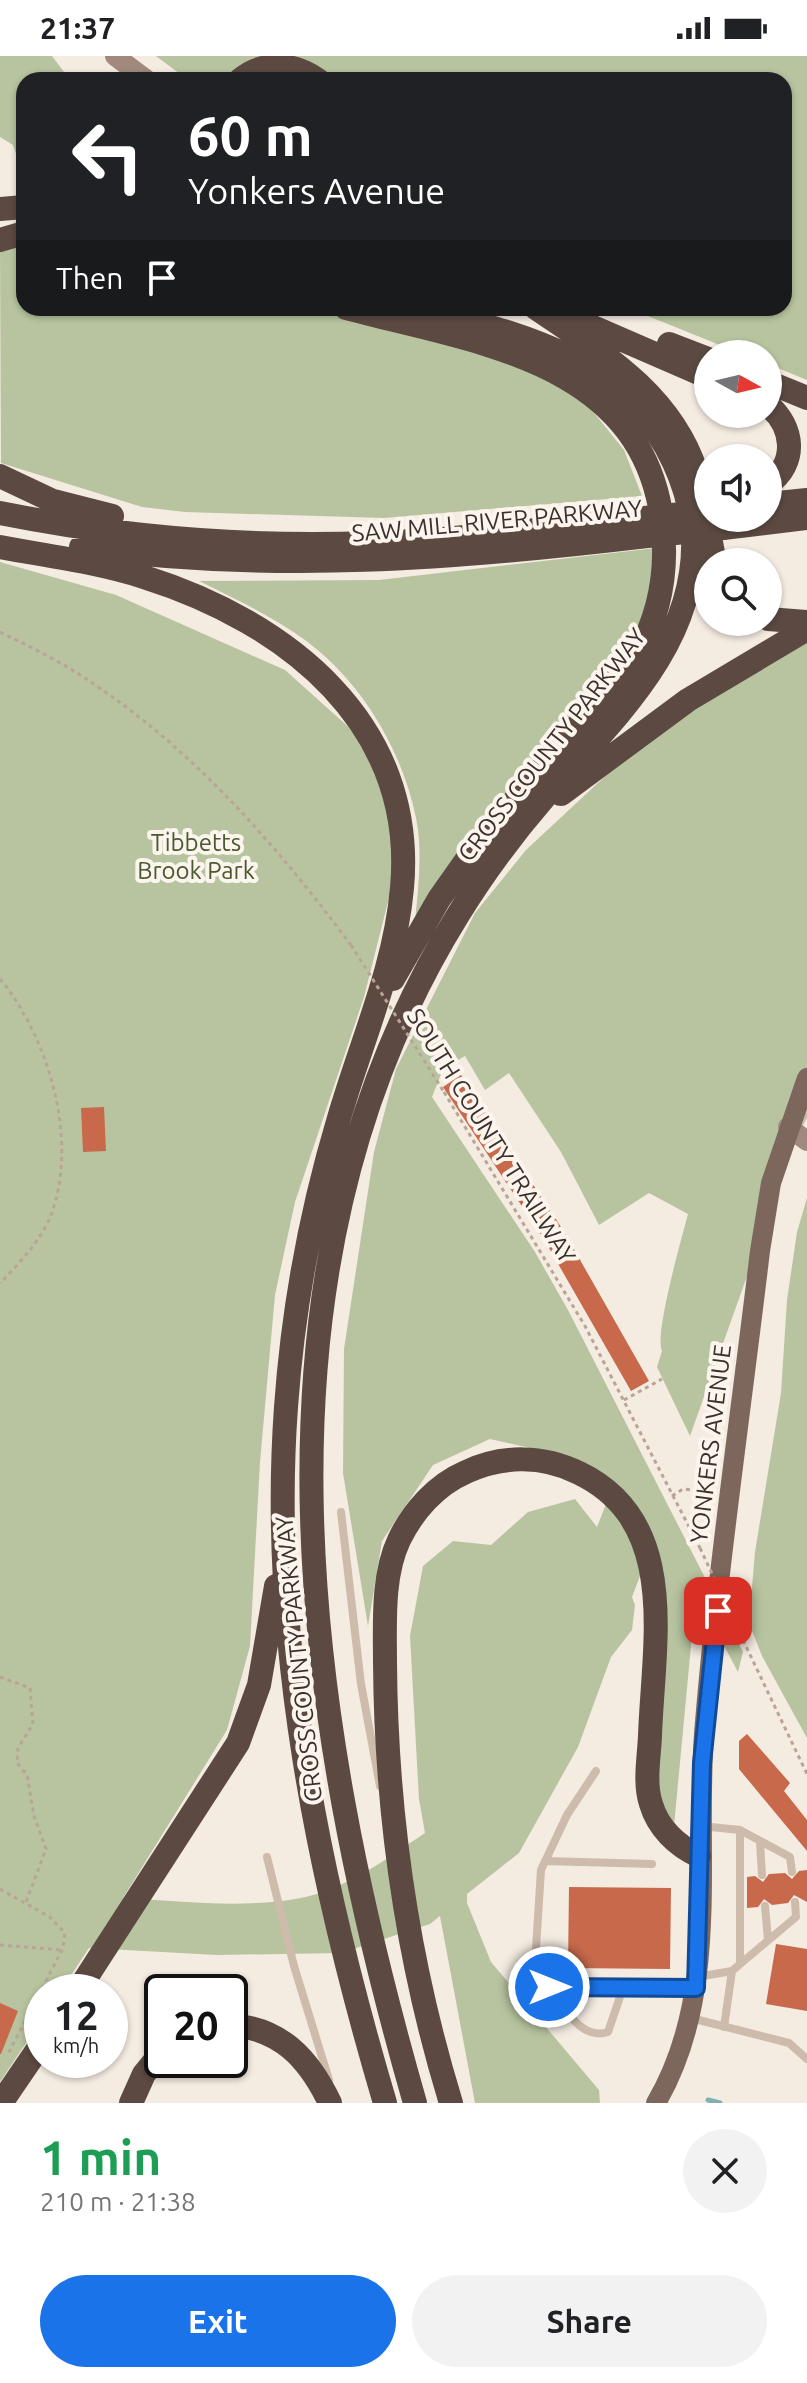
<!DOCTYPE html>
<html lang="en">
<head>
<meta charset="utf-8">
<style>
	:root { --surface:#fff; --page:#f2f2f2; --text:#202124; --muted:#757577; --accent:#1a73e8 }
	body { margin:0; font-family:Ubuntu,sans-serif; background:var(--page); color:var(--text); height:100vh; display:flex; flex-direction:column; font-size:30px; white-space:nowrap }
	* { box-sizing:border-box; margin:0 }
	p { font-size:26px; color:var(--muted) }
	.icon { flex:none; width:44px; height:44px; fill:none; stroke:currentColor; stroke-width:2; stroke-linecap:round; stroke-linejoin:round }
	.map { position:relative; height:2047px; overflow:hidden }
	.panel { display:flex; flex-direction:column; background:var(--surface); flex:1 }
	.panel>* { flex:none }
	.guide { position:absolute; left:16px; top:16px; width:776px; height:244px; border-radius:24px; box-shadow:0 2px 6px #0004; background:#202124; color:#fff; overflow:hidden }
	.needle { width:52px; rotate:98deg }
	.tools { position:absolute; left:694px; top:284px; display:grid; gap:16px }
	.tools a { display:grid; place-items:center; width:88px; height:88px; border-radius:50%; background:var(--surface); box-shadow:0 2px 6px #0004; font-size:40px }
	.speed { position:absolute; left:24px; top:1918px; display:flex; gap:16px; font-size:40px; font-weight:700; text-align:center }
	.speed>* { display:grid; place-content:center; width:104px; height:104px; border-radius:50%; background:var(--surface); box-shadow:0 2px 6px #0004; line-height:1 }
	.speed small { font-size:20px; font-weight:400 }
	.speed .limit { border:4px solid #111; border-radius:12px; background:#fff; color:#111 }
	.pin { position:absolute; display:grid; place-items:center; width:68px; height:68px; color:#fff; margin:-34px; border-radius:16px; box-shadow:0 4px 12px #0006 }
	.me { position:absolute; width:88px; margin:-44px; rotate:90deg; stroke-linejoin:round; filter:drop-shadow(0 0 6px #0008) }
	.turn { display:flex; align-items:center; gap:28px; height:168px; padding:0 40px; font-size:36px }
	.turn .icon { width:104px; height:104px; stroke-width:2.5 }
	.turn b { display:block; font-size:56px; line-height:68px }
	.then { display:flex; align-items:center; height:76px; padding:0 40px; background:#0003; gap:16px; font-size:30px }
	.round { display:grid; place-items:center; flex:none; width:84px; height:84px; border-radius:42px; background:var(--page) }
	.head { display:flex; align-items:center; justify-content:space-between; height:136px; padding:0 40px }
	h1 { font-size:48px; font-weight:700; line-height:60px; color:#1e9e55 }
	.button { display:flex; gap:16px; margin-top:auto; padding:16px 40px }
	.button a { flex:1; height:92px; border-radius:48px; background:var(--accent); color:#fff; font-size:32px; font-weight:700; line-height:92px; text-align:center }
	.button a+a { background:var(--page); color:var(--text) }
	.status { display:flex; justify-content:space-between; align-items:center; height:56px; padding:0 40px; background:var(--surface); direction:ltr }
	.status svg { height:22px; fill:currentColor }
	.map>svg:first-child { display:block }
</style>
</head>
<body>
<div class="status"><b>21:37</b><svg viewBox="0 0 49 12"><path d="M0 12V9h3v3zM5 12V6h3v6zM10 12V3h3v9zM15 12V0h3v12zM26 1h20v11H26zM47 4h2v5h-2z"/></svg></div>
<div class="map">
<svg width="807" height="2047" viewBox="0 0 807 2047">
	<rect width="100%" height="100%" fill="#f4ebe1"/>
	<path fill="#b8c4a0" d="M0 0H52L70 24H24V121L13 89 0 81Z
		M156 0H807V324L768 308V298H742L628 252H784V24H188Z
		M24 187V252H309L515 305 587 348 624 394 642 440 384 462 185 456 142 451 1 407 0 192Z
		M656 492 658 517 630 599 476 772 415 866C418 832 423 796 416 762 402 694 362 626 305 584 272 560 235 543 199 525L379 524Z
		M0 506 116 539 285 614 372 692 394 781 392 830 364 941 295 1146 275 1239 260 1406 250 1590 227 1674 123 1842C181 1845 243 1853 301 1842 346 1833 388 1802 425 1777L419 1743 410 1580 423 1510 453 1485 491 1489 528 1456 575 1443 597 1471 613 1430 573 1402 490 1383 433 1409 382 1485 368 1570 343 1417 344 1293 374 1096 396 1013 475 857 526 794 615 711 725 628 807 584V1062L797 1080 690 1380 657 1311 662 1295C654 1278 682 1182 688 1158L649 1137 599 1169 561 1096 509 1017 485 1034 465 1000 443 1013 432 1041 535 1196 568 1254 743 1596 738 1616 696 1537 674 1770 659 1754 651 1491 632 1541 635 1549 632 1574 611 1601 578 1691 519 1797 467 1838V1847L491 1906 599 2034 600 2047H475L440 1860 430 1868 341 1897 217 1899 89 1892 60 1936H42V1963L0 2026Z
		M807 1142V1682L762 1600 749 1567 755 1496 781 1337 787 1244 797 1176Z"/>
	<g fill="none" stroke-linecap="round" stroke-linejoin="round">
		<path stroke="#7fb0b2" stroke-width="5" d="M708 2044 720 2047"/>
	</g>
	<path fill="#c8694b" d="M461 1019 563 1174 649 1325 631 1335 545 1185 443 1031Z
		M104 1051 106 1095 83 1096 81 1052Z
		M747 1678 790 1727 784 1735 807 1764V1795L739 1713V1685Z
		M807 1814V1846L794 1839 788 1847 772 1849 764 1843 758 1851 747 1852V1821L755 1820 763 1826 769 1818 785 1817 792 1823 799 1815Z
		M569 1831 671 1832 670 1913 568 1912Z
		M776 1888 807 1893V1955L766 1948Z
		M0 1947 18 1955 1 1998H0Z"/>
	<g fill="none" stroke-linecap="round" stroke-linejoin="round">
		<path stroke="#b9a596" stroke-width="3" stroke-dasharray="4 4" stroke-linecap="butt" d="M0 576C35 593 69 610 101 633 200 701 280 794 351 889
			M0 923C49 982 79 1085 51 1159 41 1184 19 1208 0 1227
			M444 1036 585 1270 700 1492
			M624 1344 662 1323
			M672 1440 683 1433 701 1435 698 1459 711 1461
			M743 1584 807 1718
			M0 1621 30 1632 33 1668 18 1692 17 1707 27 1719 34 1760 46 1793 26 1846
			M0 1833 50 1861 65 1877 63 1892 7 2000
			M0 1889 62 1894"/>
		<path stroke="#cdbbac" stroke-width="8" d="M341 1456 361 1628 380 1730
			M596 1715 567 1759 541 1814 535 1908 549 1931 695 1932
			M701 1770 740 1774 790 1801 792 1816
			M760 1786 762 1819
			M267 1801 294 1910 329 2024
			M545 1805 652 1808
			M765 1850 768 1884
			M740 1908 796 1861 795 1846
			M697 1921 732 1915 740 1908V1774
			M549 1931C564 1950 580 1985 608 1976L623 1932
			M691 1962 789 1987 807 2003
			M724 1971 732 1915"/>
		<path stroke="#a18a7d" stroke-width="20" d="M115 0 147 24
			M788 1071 807 1085"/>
		<path stroke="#7d675c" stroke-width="20" d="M656 2047C721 1937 695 1800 704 1678 717 1517 741 1356 760 1195L771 1127 807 1022"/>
		<path stroke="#5c4a42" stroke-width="24" d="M240 24C264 4 294 7 318 24
			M0 153 24 151
			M0 184 24 177
			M346 252C471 286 636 302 661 457 669 508 662 555 637 599L475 792 439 843 393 923
			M536 252C600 296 670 336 696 415 706 444 708 476 715 506
			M579 265 708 321
			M669 288 708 303
			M768 326 807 342
			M768 349C794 371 798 407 768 428
			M0 420 53 445 112 460
			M768 448 807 444
			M0 457C140 485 286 494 428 484 501 479 573 469 645 462
			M723 472 807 462
			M0 491C48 500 97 506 144 521 287 566 417 668 402 832 395 912 361 986 339 1062 311 1155 293 1253 286 1351 269 1585 319 1824 385 2047
			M81 491C276 517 453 503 647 480
			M768 563 807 566
			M561 738 688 644 807 573
			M77 1936 238 1687 259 1629 276 1530
			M230 1969C281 1972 309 2003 330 2047
			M1 2047 42 1987
			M131 2047 144 2018 162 1996
			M415 2047C305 1664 235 1218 458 859 483 818 512 779 544 742 610 666 698 590 693 479 691 448 681 418 666 391 614 298 517 278 422 252
			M451 2047C407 1904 386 1755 385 1606 385 1567 382 1520 399 1484 413 1455 436 1429 466 1416 502 1399 543 1399 579 1417 681 1466 653 1588 650 1680 649 1702 644 1727 651 1748 658 1772 677 1790 699 1800"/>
		<path stroke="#b9a596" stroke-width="3" stroke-dasharray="4 4" stroke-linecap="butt" d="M351 889 444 1036
			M700 1492 743 1584"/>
		<path stroke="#5c4a42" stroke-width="24" d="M645 462 708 455
			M647 480 723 472"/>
	</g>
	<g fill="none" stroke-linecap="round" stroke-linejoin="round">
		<defs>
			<path id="route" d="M549 1931 696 1932 702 1707 718 1555"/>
		</defs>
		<use href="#route" stroke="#114b97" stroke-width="20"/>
		<use href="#route" stroke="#1a73e8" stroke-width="14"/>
	</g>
	<g text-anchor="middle" stroke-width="8" stroke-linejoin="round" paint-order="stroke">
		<g font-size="24" fill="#3b302b" stroke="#fbf5ee">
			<text transform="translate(497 465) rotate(-5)" y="8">SAW MILL RIVER PARKWAY</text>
			<text transform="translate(552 689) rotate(-52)" y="8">CROSS COUNTY PARKWAY</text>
			<text transform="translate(491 1080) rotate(58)" y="8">SOUTH COUNTY TRAILWAY</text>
			<text transform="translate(711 1388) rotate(-83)" y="8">YONKERS AVENUE</text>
			<text transform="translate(299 1603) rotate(-96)" y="8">CROSS COUNTY PARKWAY</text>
		</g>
		<g font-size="24" fill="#4a5a2e" stroke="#fbf5ee">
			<text x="196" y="795">Tibbetts<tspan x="196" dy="28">Brook Park</tspan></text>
		</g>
	</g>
</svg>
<div class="tools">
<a><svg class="needle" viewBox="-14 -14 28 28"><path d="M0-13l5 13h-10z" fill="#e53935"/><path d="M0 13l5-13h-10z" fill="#757577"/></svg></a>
<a><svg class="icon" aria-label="sound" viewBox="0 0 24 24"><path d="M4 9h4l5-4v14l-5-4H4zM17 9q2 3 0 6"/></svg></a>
<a><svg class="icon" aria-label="search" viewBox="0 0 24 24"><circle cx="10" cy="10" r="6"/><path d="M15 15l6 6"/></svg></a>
</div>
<div class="speed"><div>12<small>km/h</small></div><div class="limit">20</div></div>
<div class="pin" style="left:718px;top:1555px;background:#d93025"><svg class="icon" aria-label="arrive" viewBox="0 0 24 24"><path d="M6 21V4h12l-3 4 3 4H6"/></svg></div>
<svg class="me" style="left:549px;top:1931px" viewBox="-20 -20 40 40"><circle r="17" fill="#1a73e8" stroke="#fff" stroke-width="3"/><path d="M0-11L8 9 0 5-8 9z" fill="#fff"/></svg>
<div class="guide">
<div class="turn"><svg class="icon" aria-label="left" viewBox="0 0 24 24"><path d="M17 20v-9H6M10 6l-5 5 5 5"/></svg><div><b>60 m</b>Yonkers Avenue</div></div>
<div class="then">Then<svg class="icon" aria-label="arrive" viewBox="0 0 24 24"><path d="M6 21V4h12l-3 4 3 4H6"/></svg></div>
</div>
</div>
<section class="panel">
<div class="head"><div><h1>1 min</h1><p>210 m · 21:38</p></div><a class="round"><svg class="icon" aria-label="close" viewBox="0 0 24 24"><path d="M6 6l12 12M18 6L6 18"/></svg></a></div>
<div class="button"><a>Exit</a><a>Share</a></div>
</section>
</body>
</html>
